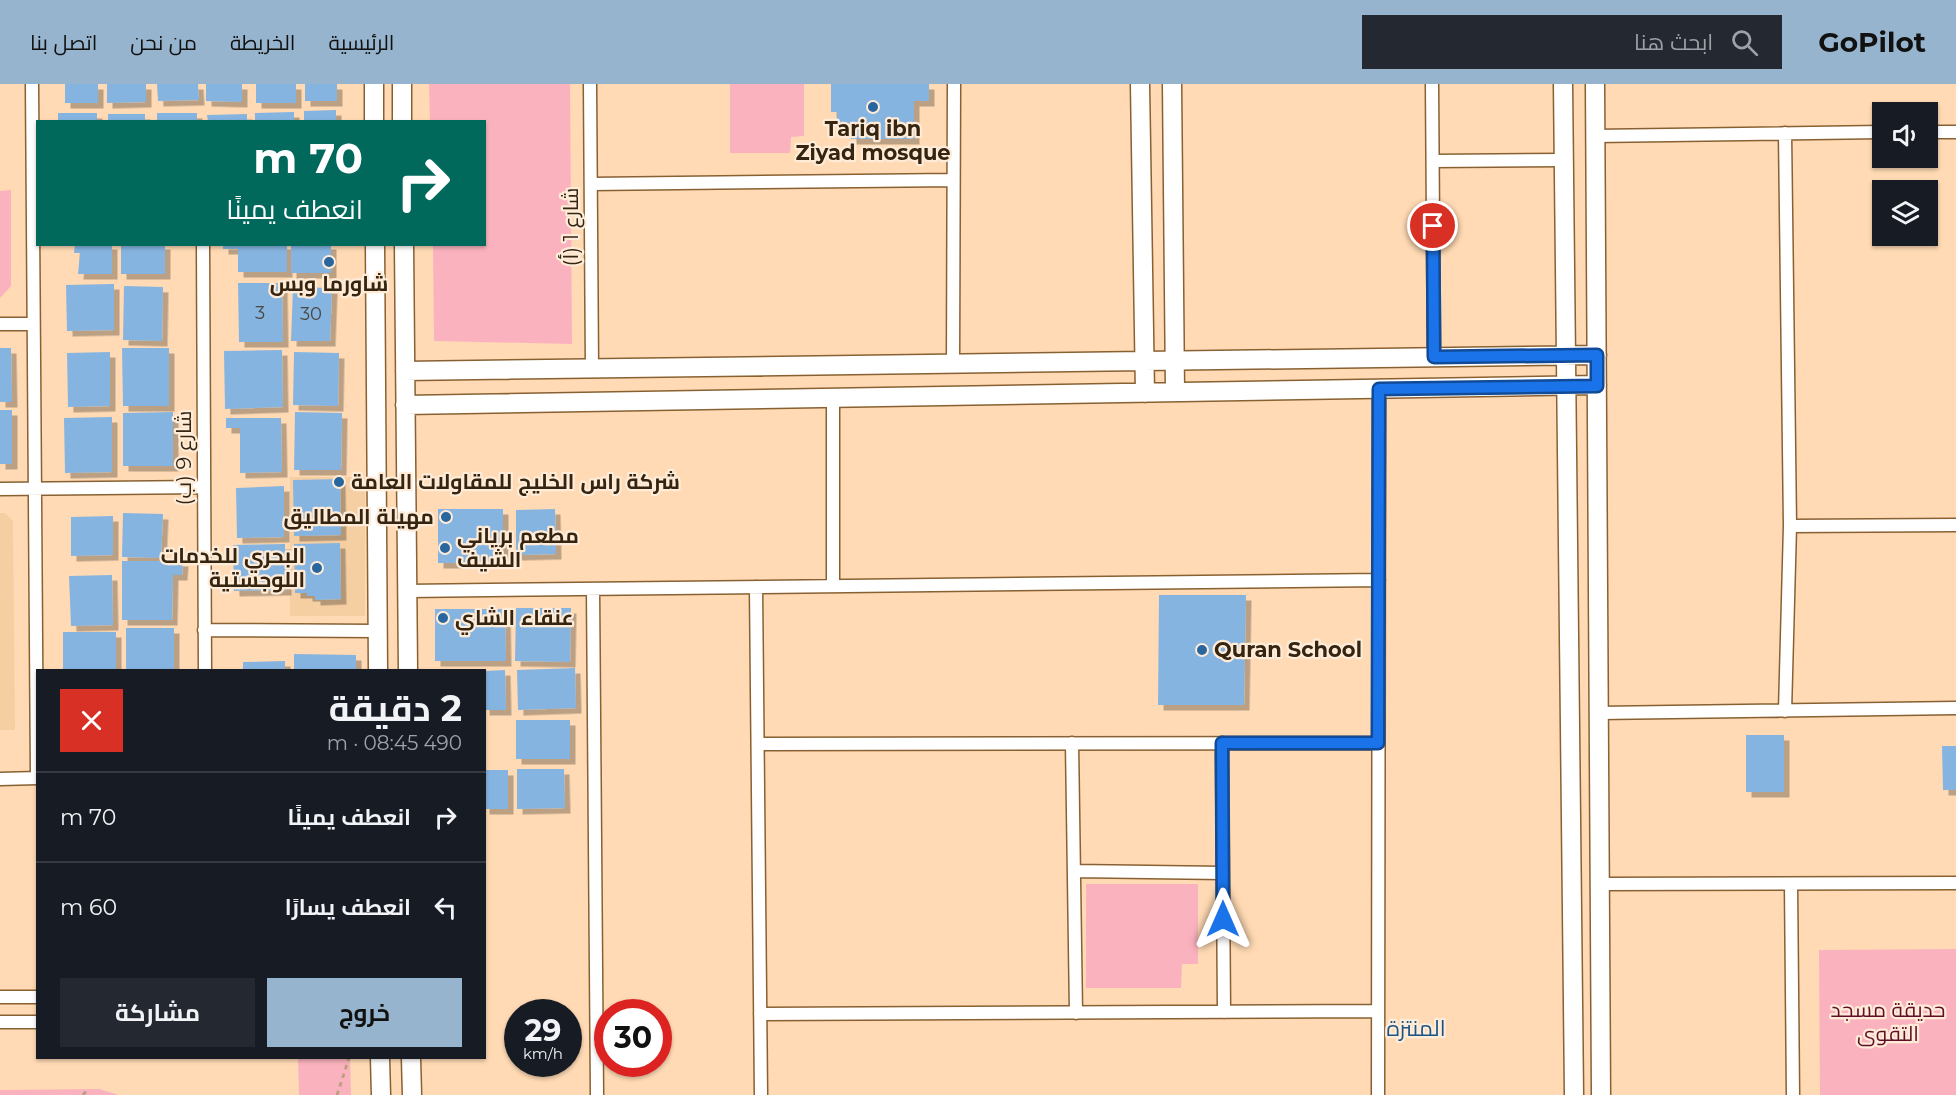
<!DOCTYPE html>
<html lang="ar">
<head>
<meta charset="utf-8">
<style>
	:root { --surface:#171b24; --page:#242831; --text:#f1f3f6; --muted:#9ea1a6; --line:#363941; --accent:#97b4ce }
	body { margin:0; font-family:Montserrat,Cairo,sans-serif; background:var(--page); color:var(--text); direction:rtl; height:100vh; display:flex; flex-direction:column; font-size:22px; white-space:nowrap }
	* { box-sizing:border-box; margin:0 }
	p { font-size:20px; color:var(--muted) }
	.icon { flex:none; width:33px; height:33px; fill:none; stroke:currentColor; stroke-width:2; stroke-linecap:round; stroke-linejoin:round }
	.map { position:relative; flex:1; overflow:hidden; direction:ltr }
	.side { position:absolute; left:36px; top:585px; width:450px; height:390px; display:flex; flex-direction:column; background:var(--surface); border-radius:0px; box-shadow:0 2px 4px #0004; direction:rtl }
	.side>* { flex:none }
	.banner { position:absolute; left:36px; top:36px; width:450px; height:126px; border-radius:0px; box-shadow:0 2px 4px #0004; direction:rtl; background:#00695c; color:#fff; overflow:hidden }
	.controls { position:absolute; left:1872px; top:18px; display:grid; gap:12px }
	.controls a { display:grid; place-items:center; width:66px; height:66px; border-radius:0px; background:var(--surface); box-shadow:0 2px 4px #0004; font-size:30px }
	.speed { position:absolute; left:504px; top:915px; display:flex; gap:12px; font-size:30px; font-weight:700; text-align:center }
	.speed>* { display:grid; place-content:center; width:78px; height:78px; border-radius:50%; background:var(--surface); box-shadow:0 2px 4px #0004; line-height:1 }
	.speed small { font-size:15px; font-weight:400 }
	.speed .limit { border:9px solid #d22; background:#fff; color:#111 }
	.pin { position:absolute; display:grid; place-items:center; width:51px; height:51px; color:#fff; margin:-26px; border:3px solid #fff; border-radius:50%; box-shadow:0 2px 6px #0007 }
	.me { position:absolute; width:66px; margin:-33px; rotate:0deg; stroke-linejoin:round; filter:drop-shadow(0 0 4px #0008) }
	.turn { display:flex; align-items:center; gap:21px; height:126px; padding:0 24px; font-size:27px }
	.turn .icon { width:78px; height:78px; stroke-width:2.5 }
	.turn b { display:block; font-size:42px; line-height:51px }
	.round { display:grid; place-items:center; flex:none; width:63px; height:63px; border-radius:0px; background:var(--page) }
	.headline { display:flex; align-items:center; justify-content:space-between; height:102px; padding:0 24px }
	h1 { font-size:36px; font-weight:700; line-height:45px }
	.button { display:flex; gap:12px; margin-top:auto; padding:12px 24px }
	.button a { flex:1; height:69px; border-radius:0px; background:var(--accent); color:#111; font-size:24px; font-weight:700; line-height:69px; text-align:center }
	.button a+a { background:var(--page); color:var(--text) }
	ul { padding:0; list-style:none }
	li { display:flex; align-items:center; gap:18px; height:90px; padding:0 24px; border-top:2px solid var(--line) }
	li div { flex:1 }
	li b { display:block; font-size:22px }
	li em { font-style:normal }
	header { display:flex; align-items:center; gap:36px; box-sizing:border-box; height:84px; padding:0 30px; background:var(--accent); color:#111 }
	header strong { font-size:28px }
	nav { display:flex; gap:33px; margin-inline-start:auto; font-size:21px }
	.search { width:420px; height:54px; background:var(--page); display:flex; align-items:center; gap:15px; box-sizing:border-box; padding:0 21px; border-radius:0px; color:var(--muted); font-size:22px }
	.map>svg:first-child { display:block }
</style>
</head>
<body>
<header>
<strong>GoPilot</strong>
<div class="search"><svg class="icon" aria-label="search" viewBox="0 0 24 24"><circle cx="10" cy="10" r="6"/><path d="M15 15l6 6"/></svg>ابحث هنا</div>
<nav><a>الرئيسية</a><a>الخريطة</a><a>من نحن</a><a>اتصل بنا</a></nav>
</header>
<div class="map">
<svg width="1956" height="1011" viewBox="0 0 1956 1011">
	<defs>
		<filter id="shadow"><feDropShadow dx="5.5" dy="5.5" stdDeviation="0" flood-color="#0004"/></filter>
	</defs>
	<rect width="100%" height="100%" fill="#ffdab4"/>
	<path fill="#f5cea2" d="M290 393H365V532H290Z
		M0 429H5L13 437 15 646H0Z"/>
	<path fill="#fab3be" d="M429 0H570L572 260 434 257 433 161 484 160V38L430 37Z
		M730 0H804V52L791 53 790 69H730Z
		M11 106V202L0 214V107Z
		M1086 800H1198V880H1182L1181 904H1086Z
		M1956 865V1011H1820L1819 866Z
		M298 974H350L351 1011H299Z
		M99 1005 119 1011H0V1006Z"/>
	<path fill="#86b4e0" filter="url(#shadow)" d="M65 0H98V19H65Z
		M107 0H146V18L107 19Z
		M157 0H198L199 16 158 17Z
		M206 0H242V18L206 17Z
		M256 0H296V19H256Z
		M305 0H337V17H305Z
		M831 0H929V17H914V55H851V39H837V28H831Z
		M336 26V38H304V27Z
		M294 28V38H255V29Z
		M58 29H97V38H58Z
		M157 29H197V38H157Z
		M108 30H145V38H108Z
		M247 30V38H208L207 31Z
		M75 160H112V190H78L80 169H74Z
		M121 160H165V190H121Z
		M223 160H287V188H238V165H223Z
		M291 160H331V189H291Z
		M238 199H282L283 258H239Z
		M114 200V246L67 247 66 201Z
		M124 202 163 203 162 257 123 256Z
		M293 203 332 204 330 257H291Z
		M0 264H11L12 318H0Z
		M122 264H169V322H123Z
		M282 266 283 323 225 325 224 267Z
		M110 268V322L68 323 67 269Z
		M294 268 339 269 338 322 293 321Z
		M0 326H12V380H0Z
		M173 328V382H123V329Z
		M295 328 342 329 341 386H294Z
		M112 333V388L65 389 64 334Z
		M226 334H281L282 388 240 389V344H226Z
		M340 395 341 451 294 452 293 396Z
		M284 402V453L237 454 236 404Z
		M438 425H503V479H438Z
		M555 425 556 470 516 471V426Z
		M123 429 163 430 161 474 122 473Z
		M113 432V471L71 472V433Z
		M340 459 341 515 315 516V512H307V509H295L294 460Z
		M285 460 286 506 234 507 233 461Z
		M122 477H183L182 491H173L172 536H122Z
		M112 491 113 541 71 542 69 492Z
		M1159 511H1246L1244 621H1158Z
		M516 524H571L570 578 515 577Z
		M435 525H505L506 577H435Z
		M126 544H174V586H126Z
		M63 548H116V586H63Z
		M294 570 356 571V586H294Z
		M285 577V586H243V578Z
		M575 584 576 624 518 626 517 586Z
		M505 586 506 626H484V587Z
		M516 636H570V675H516Z
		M1746 651H1784V708H1746Z
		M1942 662H1956V706H1943Z
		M517 685H564L565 724 517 725Z
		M484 686H508V725H484Z"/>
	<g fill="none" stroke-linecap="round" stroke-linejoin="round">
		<defs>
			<path id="minor" d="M32 0 37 694
				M590 0 592 285
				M1432 0 1434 273
				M1928 48H1956
				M1595 52 1882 48
				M1433 77 1564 76
				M591 100 953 96
				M203 160 205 586
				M0 240H33
				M953 280 954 0
				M833 314V502
				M0 405 203 403
				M1790 442 1956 441
				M756 503 761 1011
				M593 505 597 1011
				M407 507 1379 496
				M204 546 377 547
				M1785 627 1790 442 1785 49
				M1599 629 1956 624
				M1072 659 1076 929
				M1222 659 1224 928
				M758 660 1378 659
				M0 695 38 694
				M1074 787 1223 789
				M1600 800 1956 799
				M1791 800 1793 1011
				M0 913H38
				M760 930 1378 927
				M0 938H38
				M1378 1011 1379 305"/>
			<path id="secondary" d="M374 0V38
				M402 0V38
				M1140 0 1145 309
				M1172 0 1175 308
				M1563 0 1574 1011
				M1595 0 1601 1011
				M375 160 378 586
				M404 160 408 586
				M405 287 1597 271
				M405 321 1597 301
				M380 974 381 1011
				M411 974 412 1011"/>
		</defs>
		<use href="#minor" stroke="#886032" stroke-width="15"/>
		<use href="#secondary" stroke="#886032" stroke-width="21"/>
		<path stroke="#bea080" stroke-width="3" stroke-dasharray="4.5 4.5" stroke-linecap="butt" d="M83 1011 87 1006
			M337 1011 349 974"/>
		<use href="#minor" stroke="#fff" stroke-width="12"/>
		<use href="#secondary" stroke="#fff" stroke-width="18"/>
	</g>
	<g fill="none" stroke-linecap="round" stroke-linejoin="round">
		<defs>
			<path id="route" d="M1223 835 1222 659H1378L1379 305 1597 302V271L1434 273 1433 142"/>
		</defs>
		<use href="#route" stroke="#114b97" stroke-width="15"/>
		<use href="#route" stroke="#1a73e8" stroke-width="10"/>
	</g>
	<g fill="#29669d" stroke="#feebd8" stroke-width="2">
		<circle cx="873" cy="23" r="6"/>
		<circle cx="329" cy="178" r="6"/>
		<circle cx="339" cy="398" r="6"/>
		<circle cx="446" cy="433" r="6"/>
		<circle cx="445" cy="464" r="6"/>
		<circle cx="317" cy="484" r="6"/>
		<circle cx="443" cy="534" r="6"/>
		<circle cx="1202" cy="566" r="6"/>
	</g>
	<g text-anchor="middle" stroke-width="4.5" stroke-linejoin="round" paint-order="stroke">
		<g font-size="18" fill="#484844">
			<text x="260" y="235">3</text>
			<text x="311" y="236">30</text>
		</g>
		<g font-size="21" font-weight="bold" fill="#342410" stroke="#feebd8" text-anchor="start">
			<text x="873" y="52" text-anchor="middle">Tariq ibn<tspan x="873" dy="24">Ziyad mosque</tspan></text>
			<text x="329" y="207" text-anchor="middle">شاورما وبس</text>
			<text x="351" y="405">شركة راس الخليج للمقاولات العامة</text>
			<text x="434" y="440" text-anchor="end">مهيلة المطاليق</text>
			<text x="457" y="459">مطعم برياني<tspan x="457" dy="24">الشيف</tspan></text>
			<text x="305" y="479" text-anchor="end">البحري للخدمات<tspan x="305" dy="24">اللوجستية</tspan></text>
			<text x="455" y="541">عنقاء الشاي</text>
			<text x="1214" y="573">Quran School</text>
		</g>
		<g font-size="21" fill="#342410" stroke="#feebd8">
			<text transform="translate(571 143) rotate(-90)" y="7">شارع 1 (أ)</text>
			<text transform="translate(184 374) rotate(-90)" y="7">شارع 9 (ب)</text>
		</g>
		<g font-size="21" fill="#620e29" stroke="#feebd8">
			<text x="1888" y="933">حديقة مسجد<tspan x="1888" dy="24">التقوى</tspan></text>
		</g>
		<g font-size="22" fill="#1c5486" stroke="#feebd8">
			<text x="1416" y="952">المنتزة</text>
		</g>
	</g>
</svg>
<div class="controls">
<a><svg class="icon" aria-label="sound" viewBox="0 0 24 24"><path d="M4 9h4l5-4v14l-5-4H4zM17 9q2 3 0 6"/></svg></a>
<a><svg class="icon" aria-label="layers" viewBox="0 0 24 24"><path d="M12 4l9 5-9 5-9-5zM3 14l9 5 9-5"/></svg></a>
</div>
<div class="speed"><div>29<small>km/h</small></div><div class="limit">30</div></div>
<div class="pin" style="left:1433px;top:142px;background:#d93025"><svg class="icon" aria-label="arrive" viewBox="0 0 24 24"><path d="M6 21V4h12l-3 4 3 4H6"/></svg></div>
<svg class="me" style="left:1223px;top:835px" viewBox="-20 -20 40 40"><path d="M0-17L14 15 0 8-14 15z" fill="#1a73e8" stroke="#fff" stroke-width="4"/></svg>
<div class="banner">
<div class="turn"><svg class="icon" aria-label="right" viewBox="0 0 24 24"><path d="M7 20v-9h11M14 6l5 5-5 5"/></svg><div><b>70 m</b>انعطف يمينًا</div></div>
</div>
<section class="side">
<div class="headline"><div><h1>2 دقيقة</h1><p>490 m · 08:45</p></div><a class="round" style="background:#d93025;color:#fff"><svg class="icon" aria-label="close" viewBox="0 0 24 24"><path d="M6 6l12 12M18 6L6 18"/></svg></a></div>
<ul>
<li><svg class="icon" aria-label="right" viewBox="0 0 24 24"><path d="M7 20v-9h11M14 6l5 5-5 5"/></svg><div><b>انعطف يمينًا</b></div><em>70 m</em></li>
<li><svg class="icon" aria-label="left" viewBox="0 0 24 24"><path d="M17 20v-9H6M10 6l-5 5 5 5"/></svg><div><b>انعطف يسارًا</b></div><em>60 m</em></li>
</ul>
<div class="button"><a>خروج</a><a>مشاركة</a></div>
</section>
</div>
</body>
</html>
